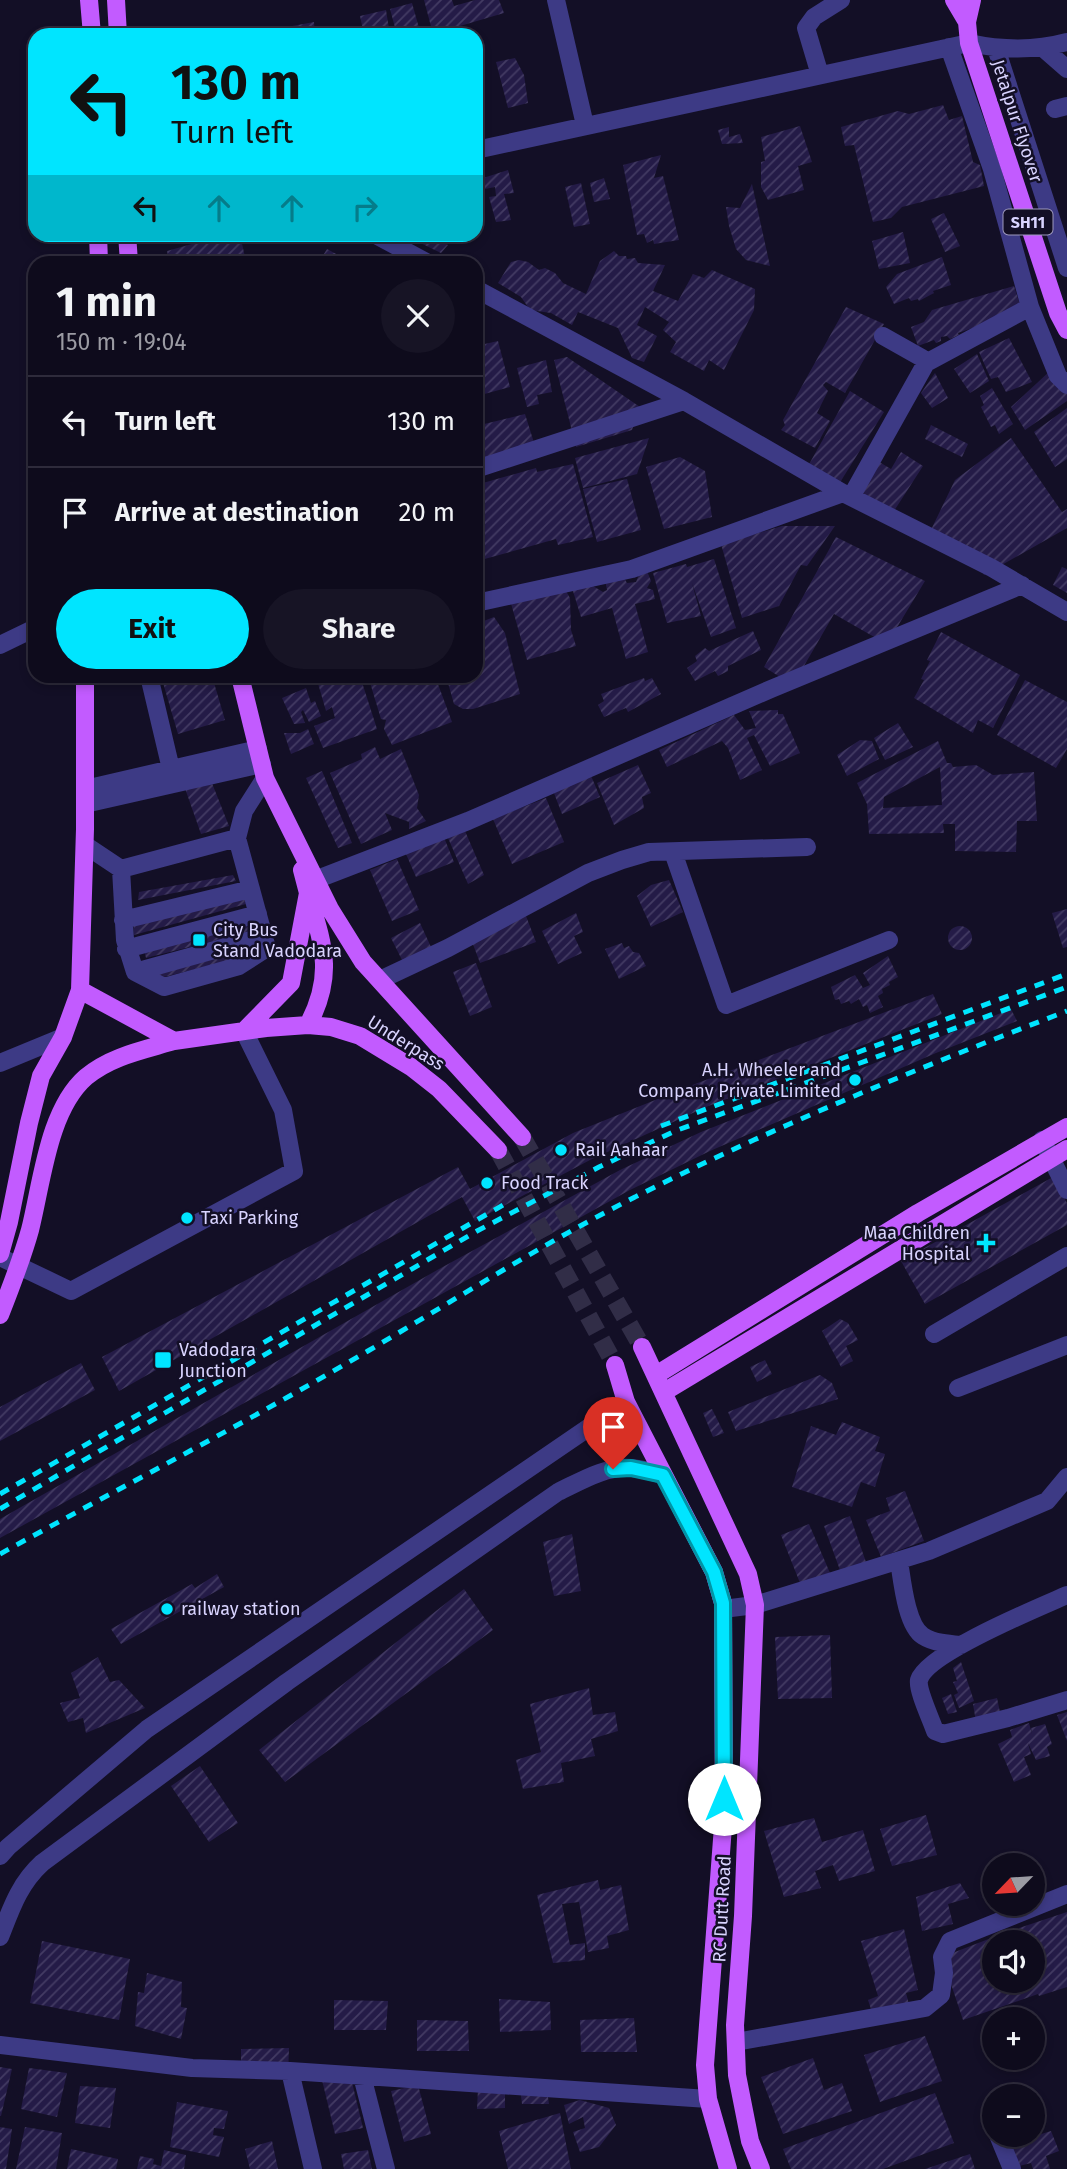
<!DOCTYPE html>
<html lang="en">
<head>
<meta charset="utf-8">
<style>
	:root { --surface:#0e0b1c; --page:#171425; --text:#f1f3f6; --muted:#9b9ba3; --line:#2e2b3b; --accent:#00e5ff }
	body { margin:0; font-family:"Fira Sans",sans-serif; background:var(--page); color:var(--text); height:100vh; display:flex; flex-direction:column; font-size:26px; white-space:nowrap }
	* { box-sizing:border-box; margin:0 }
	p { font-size:23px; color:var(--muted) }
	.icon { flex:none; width:38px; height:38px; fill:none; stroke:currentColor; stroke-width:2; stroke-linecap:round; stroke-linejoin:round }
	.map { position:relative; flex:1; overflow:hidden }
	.sheet { position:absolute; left:28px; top:256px; width:455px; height:427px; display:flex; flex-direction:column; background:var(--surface); border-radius:21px; box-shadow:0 4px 10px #0003,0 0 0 2px var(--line) }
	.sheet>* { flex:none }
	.guide { position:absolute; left:28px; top:28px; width:455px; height:214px; border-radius:21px; box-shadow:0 4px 10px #0003,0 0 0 2px var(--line); background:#00e5ff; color:#111; overflow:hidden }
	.needle { width:46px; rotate:245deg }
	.buttons { position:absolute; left:982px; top:1853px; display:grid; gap:14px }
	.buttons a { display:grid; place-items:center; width:63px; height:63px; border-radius:50%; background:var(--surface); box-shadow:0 4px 10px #0003,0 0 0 2px var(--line); font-size:35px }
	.pin { position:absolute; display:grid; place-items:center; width:60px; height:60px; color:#fff; margin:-72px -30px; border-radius:50% 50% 50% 0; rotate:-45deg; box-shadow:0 0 7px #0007 }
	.pin .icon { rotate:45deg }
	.me { position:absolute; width:77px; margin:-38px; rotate:0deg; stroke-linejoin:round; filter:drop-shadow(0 0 5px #0008) }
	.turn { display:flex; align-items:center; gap:24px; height:147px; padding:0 28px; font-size:32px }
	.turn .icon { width:91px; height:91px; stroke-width:2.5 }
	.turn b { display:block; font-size:49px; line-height:60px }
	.lanes { display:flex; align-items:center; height:66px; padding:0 28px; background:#0003; justify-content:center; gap:35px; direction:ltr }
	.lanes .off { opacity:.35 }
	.round { display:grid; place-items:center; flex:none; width:74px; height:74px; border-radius:37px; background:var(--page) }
	.summary { display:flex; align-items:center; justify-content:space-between; height:119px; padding:0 28px }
	h1 { font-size:42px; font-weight:700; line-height:52px }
	.cta { display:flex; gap:14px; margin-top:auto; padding:14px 28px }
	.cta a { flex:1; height:80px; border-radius:42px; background:var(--accent); color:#111; font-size:28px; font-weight:700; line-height:80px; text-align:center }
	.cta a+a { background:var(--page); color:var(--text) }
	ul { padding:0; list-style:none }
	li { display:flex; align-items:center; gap:21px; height:91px; padding:0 28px; border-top:2px solid var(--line) }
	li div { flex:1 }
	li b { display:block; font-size:26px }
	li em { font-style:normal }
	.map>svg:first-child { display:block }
</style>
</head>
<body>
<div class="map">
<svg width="1067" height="2169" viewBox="0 0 1067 2169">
	<defs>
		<pattern id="building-hatch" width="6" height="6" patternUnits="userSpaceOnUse" patternTransform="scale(1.75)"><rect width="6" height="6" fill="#241b47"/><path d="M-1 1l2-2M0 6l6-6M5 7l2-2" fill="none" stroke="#433b63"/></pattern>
	</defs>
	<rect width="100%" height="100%" fill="#130f26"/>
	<path fill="url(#building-hatch)" fill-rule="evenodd" d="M424 0H452L454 6 475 0H499L504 13 433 34Z
		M412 3 421 35H397L390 9Z
		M386 10 390 35H364L360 16Z
		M314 22 315 35H277L276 29Z
		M351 28 353 35H326L325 34Z
		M515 58 524 75 528 103 508 108 496 62Z
		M943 105 949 120 962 116 973 162 980 165 984 186 902 207 891 218 873 222 854 145 845 146 841 127 898 111 909 114Z
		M800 126 812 162 798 166 804 190 768 200 761 187V162L765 161 761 137Z
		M729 127V137L740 134 743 143 722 144 718 130Z
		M661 155 654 178 663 176 679 240 654 244 653 240 647 243 644 234 637 235 623 165Z
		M508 170 514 193 504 194 511 220 496 222 489 197 496 196 495 187 480 190 477 180Z
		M604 178 610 199 594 202 590 183Z
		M581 183 590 224 574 227 565 187Z
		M752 184 770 266 746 260 736 249 729 226 726 207 740 208Z
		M944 213 960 246 945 252 931 219Z
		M903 232 910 263 879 269 872 241Z
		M227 234H240L246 262H169L167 251Z
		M402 234H432L433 237 448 245 441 253Z
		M327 249 351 262H319Z
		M614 251 619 256H626L627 259 635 258 638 263 665 265 653 291 678 301 693 274 704 278 712 270 755 289 754 310 724 370 709 360 704 371 670 352 676 342 663 330 669 322 645 307 637 325 657 336 644 362 632 358 618 328 578 312 572 325 551 313 530 310 521 297 498 283 511 262 519 260 528 262 539 270 545 268 555 273 563 283 586 294 600 261Z
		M942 257 951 285 933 291 934 293 919 301 918 299 911 301 909 298 894 304 886 287 897 274Z
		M1014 286 1022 311 958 333 959 335 950 339 947 336 941 337V341L936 343 934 340 918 346 911 327 924 322 932 310Z
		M846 307 884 324 845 393 826 382 823 385 828 391 817 413 830 421 815 448 781 430 785 425 783 420Z
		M1009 338 1032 382 1006 392 998 377 991 379 979 352Z
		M498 341 510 387 477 396 476 346Z
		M977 354 989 381 970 393 954 369Z
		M567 357 640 407 632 430 576 447 554 360Z
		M546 360 552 392 537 395 539 404 527 407 517 368Z
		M1051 370 1067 391V401L1025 430 1011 407Z
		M935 373 948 398 932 408 921 393Z
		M992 388 1013 424 999 434 995 425 991 427 981 407 984 405 980 396Z
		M850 391 884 412 834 492 803 475Z
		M1067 408V459L1055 467 1034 432Z
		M525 414 536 449 476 464V426Z
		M931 425 968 444 962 457 925 439Z
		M649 438 637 474 583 488 575 458Z
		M1011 438 1062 512 1067 509V528L984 575 976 560 928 536 955 480Z
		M901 452 923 466 894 511 858 492 876 460 891 469Z
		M680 457 705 471 712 517 664 529 646 467Z
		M573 464 593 537 558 545 556 539 481 560 476 543V485L536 468 537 472Z
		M627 479 641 530 597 542 583 489Z
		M782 526H835L807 566 801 565 779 606 742 618 721 544Z
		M836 537 925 581 896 629 876 638 834 614 793 685 764 667Z
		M714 559 736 628 711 637 692 583 701 616 667 623 653 573 686 564 687 567Z
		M1062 567 1067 569V593L1053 585Z
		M647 571 651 581 647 588 653 590 655 599 635 604 648 652 626 659 612 608 581 617 572 588 588 583 603 592 607 590 605 580 623 576 627 583 636 582 640 572Z
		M566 591 570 598 571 630 576 646 527 660 510 600Z
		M494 617 505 633 520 694 473 709H463L454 704 446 676H476V624Z
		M753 631 761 650 728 666V671L718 676 715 671 695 681 687 668 697 661 695 656 705 648 709 651Z
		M941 632 1020 675 993 728 978 720 973 733 914 698 924 680 921 679 930 661 927 660Z
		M161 676H212L225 720 178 734Z
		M325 676H360L377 729 323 748 314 726 335 718 332 707 326 711 317 680Z
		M368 676H435L452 722 392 745 384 729 386 720 381 719Z
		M644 678 645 681 652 678 661 694 628 712 626 708 604 717 598 705 604 701 601 694Z
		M1025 680 1067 702V749L1056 768 997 735Z
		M306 688 311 703 315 701 321 716 309 722 303 710 301 712 305 723 294 724 282 698Z
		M778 710V714H783L800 753 770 766 754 735 747 738 762 770 740 780 728 748 722 741 667 767 659 750 734 715 745 730 756 728 749 711Z
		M898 723 913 747 885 760 874 738Z
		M308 729 314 744 291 754 284 733H300Z
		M860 740 872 741 879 759 847 776 837 755Z
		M938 741 947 763H951L953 767 976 765 993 775 1034 772 1037 821H1017L1016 852 955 851V824H943L944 833 869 834 867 804 857 783ZM940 767 942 805 883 808 884 797Z
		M375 747 380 759 401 749 419 795 417 808 426 821 409 829V822L385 813 392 830 361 844 330 773 362 759 361 754Z
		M638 765 651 793 642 797 644 808 614 825 597 783Z
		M206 768 229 826 201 834 181 777Z
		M322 771 352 843 338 848 306 778Z
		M589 771 600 797 562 814 552 788Z
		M546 798 564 842 512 864 493 819Z
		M465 831 484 875 468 884 448 838Z
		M443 835 454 862 416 877 406 854Z
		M397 859 419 910 392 921 370 870Z
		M233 875 236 881 138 900 139 892Z
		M669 880 683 912 651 927 637 896 651 885Z
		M244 898 246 904 134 935V926Z
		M1067 909V947L1063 948 1052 913Z
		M576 913 583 932 574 936 582 953 558 964 542 931Z
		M526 916 536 942 480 963 471 939Z
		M251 923 253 931 146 958 144 950Z
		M420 923 431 947 403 962 391 938Z
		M948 938a12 12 0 1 1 24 0a12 12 0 1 1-24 0Z
		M622 943 624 948 629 946 633 952 639 953 646 966 619 979 605 949Z
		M249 948 251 955 160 978 157 971Z
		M888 956 898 977 889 982 890 985 882 989 883 993 878 996 883 1007 870 1013 867 1005 863 1007 859 999 851 1004 849 1001 841 1004 839 999 835 1000 831 987 855 975 863 988 870 985 863 973Z
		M476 963 492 1007 470 1016 453 972Z
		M933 994 942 1014 706 1107 590 1160 475 1221 462 1197 119 1391 102 1357 458 1167 470 1189 573 1133 695 1084Z
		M1011 1009 1017 1021 936 1053 710 1151 630 1190 0 1538V1519L439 1269 620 1170 701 1132Z
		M1053 1177 1067 1203V1225L925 1304 901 1261Z
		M840 1319 848 1323 858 1340 846 1346 853 1361 841 1367 822 1331Z
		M765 1360 772 1374 757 1382 750 1367Z
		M81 1363 95 1390 0 1441V1407Z
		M820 1375 832 1383 838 1399 736 1431 728 1412Z
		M712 1409 724 1433 713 1437 703 1413Z
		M842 1422 880 1437 875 1451 885 1454 875 1487 861 1482 852 1507 792 1487 811 1426 836 1435Z
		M905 1491 924 1541 881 1557 866 1520 890 1511 886 1498Z
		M850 1516 867 1565 841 1573 824 1526Z
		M809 1524 830 1573 800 1583 781 1535Z
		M572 1534 581 1591 554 1596 543 1542Z
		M217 1574 224 1587 121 1644 111 1629 192 1584 195 1588Z
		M464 1589 493 1630 285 1782 259 1750Z
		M830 1635 832 1698 778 1699 775 1637Z
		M98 1657 110 1682 119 1680 145 1708 86 1733 83 1718 68 1722 60 1703 80 1698 71 1673Z
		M961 1662 974 1701 959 1708 954 1695 958 1693 953 1682 957 1681 953 1668Z
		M589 1688 593 1715 615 1712 618 1731 591 1739 595 1756 561 1763 564 1782 523 1789 516 1760 541 1752 530 1704Z
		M951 1694 957 1712 948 1714 942 1698Z
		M997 1698 1001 1717 976 1722 973 1704Z
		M1067 1712V1741L1057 1715Z
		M1029 1723 1032 1734 1031 1728 1045 1724 1052 1744 1047 1747 1050 1756 1036 1760 1028 1743 1031 1754 1024 1757 1031 1775 1014 1782 998 1744 1012 1737 1010 1730Z
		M200 1766 238 1823 209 1842 171 1786Z
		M926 1815 937 1855 892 1866 880 1829Z
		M814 1818 822 1842 863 1830 875 1871 839 1881 833 1865 815 1871 821 1888 784 1897 764 1831Z
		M598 1880 600 1890 621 1885 629 1930 607 1936 609 1948 588 1952 579 1902 562 1904 570 1945 585 1943V1960L553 1963 537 1895Z
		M960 1883 969 1898 948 1904 953 1924 922 1931 916 1897Z
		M1067 1912V1987L1039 1996 1038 1994 963 2020 942 1957 999 1935 1000 1938 1020 1931 1019 1928ZM994 1942H1032V1981H994Z
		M904 1929 918 1990 906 1993 910 2008 872 2012 868 2000 878 1996 861 1941Z
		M42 1941 130 1959 119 2020 30 2003Z
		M147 1973 182 1982 181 2007 187 2008 181 2039 135 2026 138 1992 144 1993Z
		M499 1999 550 2002 551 2030 500 2032Z
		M334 2000 388 2001 386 2030H334Z
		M634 2018 637 2052H581L580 2020Z
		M417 2020 468 2021 469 2051H417Z
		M925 2036 942 2081 880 2102 864 2055Z
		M289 2048 288 2077 241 2078V2049Z
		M813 2058 824 2090 842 2083 852 2111 783 2134 761 2077Z
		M0 2067 12 2069 1 2116H0Z
		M29 2068 67 2073 57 2117 21 2109Z
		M351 2078 363 2128 335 2134 322 2080Z
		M418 2085 431 2134 404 2142 391 2091Z
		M80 2086 116 2088 110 2128 75 2123Z
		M478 2088 505 2091V2108L477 2109Z
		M520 2088 547 2090 549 2104H522Z
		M935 2093 954 2143 883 2169H791L783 2149Z
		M580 2100 609 2108 616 2125 599 2147 580 2152 573 2132 585 2128 583 2117 569 2124 564 2105Z
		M177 2102 228 2111 224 2129 214 2128 213 2135 224 2137 219 2157 170 2147Z
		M560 2113 571 2169H508L499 2131Z
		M0 2127 12 2129 6 2169H0Z
		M25 2127 62 2133 56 2169H16Z
		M1051 2131 1059 2151 1046 2156 1050 2169H1033L1031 2163 1019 2166 1010 2144Z
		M272 2141 278 2169H250L245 2149Z
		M71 2149 118 2159 116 2169H67Z
		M164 2150 186 2155 184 2169H137L140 2156 154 2159 153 2164 161 2166Z
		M368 2150 372 2169H344L341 2154Z
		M970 2154 975 2169H925Z"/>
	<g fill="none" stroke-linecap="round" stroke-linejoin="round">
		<path stroke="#312d47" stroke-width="18" stroke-dasharray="18 9" stroke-linecap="butt" d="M522 1137 642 1347
			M498 1150 615 1365"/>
		<path stroke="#3d3a85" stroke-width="18" d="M556 0 585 125
			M949 47 992 169 1030 307 1058 376 1067 385
			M996 48 1067 268
			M1043 48 1067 69
			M820 75 806 28 814 17 841 0
			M1055 109 1067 106
			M476 150 969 43C1002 50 1034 51 1067 42
			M374 234 426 262
			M476 289 684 401 843 493 992 568 1067 612
			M883 336 922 358 926 363
			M476 469 684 401
			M851 497 926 363 1030 307
			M476 603 632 569 843 493
			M0 645 35 628
			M149 676 171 769
			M85 789 258 749
			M85 804 262 764
			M85 845 121 869 125 940 135 972 164 987 239 966 267 948 237 838 244 811 265 778
			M673 852 726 1005 889 940
			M121 869 237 838
			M315 880 468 821 771 689 1022 585
			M123 920 251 889
			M126 949 258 914
			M135 972 265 936
			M380 980 448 948 588 873 622 860 649 852 807 847
			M0 1063 63 1037
			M1042 1140 1067 1190
			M0 1257 71 1291 294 1171 283 1110 244 1031
			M934 1334 1067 1256
			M958 1388 1067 1345
			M899 1561C902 1579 906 1625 923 1636 934 1643 948 1644 961 1645
			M1067 1595C1040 1607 927 1653 919 1680 917 1690 931 1719 935 1731L943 1734 1008 1718 1067 1700
			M723 1609 755 1605 929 1551 1047 1501 1067 1477
			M0 1856 8 1847 147 1729 626 1402
			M0 1937C11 1909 19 1884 42 1863L287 1682 558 1492C581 1481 605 1466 631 1468 641 1469 653 1472 663 1475
			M736 2042 925 2008 941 1995 944 1973 942 1957 950 1941 1067 1894
			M0 2045 192 2068 290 2071 708 2099
			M290 2071 313 2169
			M362 2076 386 2169
			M998 2135 1012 2169"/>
		<path stroke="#c25bff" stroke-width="18" d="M89 0 92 35
			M116 0 118 35
			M954 0 967 22
			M972 0 967 22 969 43 1058 313 1067 330
			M98 234 99 262
			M127 234 129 262
			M240 676 265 778 330 909 363 962 522 1137
			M80 990 174 1041 266 1028 308 1025 331 1027 360 1036 411 1067 439 1089 498 1150
			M308 1025C334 976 324 947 309 897
			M244 1031 291 983 308 893 302 870
			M0 1254 9 1222 29 1123 41 1076 63 1037 80 990 85 829V676
			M0 1315C11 1287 22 1259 30 1230 42 1183 48 1110 86 1077 111 1056 144 1050 174 1041
			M642 1347 748 1574 755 1605 743 1916 735 2025 737 2075 750 2141 761 2169
			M615 1365 626 1402 714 1572 723 1603 724 1813 705 2065 708 2099 728 2169
			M656 1375 918 1213 1067 1127
			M664 1392 1067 1149"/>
		<path stroke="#00e5ff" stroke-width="5" stroke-dasharray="10 9" stroke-linecap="butt" d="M661 1126 1067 974
			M0 1494 510 1201
			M0 1509 477 1231 599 1167 675 1131 1067 987
			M0 1554C116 1490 234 1429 349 1362 444 1307 536 1247 635 1197 775 1126 921 1067 1067 1011"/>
	</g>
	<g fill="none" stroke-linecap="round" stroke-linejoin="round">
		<defs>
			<path id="route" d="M613 1469 631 1468 663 1475 714 1572 723 1603 724 1799"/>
		</defs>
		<use href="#route" stroke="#0095a6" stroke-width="18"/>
		<use href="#route" stroke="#00e5ff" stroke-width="12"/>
	</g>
	<g fill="#00e5ff" stroke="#130f26" stroke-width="2.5">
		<rect x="192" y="933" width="14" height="14" rx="3.5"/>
		<circle cx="855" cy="1080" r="7"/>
		<circle cx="561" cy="1150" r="7"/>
		<circle cx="487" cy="1183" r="7"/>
		<circle cx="187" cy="1218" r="7"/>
		<path d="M982.5 1232.5h7v7h7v7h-7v7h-7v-7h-7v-7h7z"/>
		<rect x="154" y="1351" width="18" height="18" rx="3.5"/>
		<circle cx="167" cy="1609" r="7"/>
	</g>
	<g text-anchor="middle" stroke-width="5" stroke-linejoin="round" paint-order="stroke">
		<rect fill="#130f26" stroke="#9e99be" stroke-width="2" x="1003.5" y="209.5" width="49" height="25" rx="5"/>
		<g font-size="16" font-weight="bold" fill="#d9d4ff">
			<text x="1028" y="228">SH11</text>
		</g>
		<g font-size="18" fill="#d9d4ff" stroke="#130f26">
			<text transform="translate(1017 121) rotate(72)" y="6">Jetalpur Flyover</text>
			<text transform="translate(406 1043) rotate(32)" y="6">Underpass</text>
			<text transform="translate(722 1909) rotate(-87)" y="6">RC Dutt Road</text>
		</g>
		<g font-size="18" fill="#d9d4ff" stroke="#130f26" text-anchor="start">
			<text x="213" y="936">City Bus<tspan x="213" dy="21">Stand Vadodara</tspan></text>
			<text x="841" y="1076" text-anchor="end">A.H. Wheeler and<tspan x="841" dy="21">Company Private Limited</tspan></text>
			<text x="575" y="1156">Rail Aahaar</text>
			<text x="501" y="1189">Food Track</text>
			<text x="201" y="1224">Taxi Parking</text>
			<text x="970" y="1239" text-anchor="end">Maa Children<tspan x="970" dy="21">Hospital</tspan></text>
			<text x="179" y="1356">Vadodara<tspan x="179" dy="21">Junction</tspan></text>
			<text x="181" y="1615">railway station</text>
		</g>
	</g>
</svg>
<div class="buttons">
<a><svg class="needle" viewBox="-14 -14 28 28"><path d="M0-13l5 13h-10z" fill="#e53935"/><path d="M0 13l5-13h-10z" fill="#9b9ba3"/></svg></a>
<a><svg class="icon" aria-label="sound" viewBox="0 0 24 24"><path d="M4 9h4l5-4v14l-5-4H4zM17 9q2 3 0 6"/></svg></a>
<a>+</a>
<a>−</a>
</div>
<div class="pin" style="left:613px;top:1469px;background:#d93025"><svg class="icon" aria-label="arrive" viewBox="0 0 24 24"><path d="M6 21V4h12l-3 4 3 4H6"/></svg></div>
<svg class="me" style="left:724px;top:1799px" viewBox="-20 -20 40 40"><circle r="19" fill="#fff"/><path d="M0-13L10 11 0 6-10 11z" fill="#00e5ff"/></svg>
<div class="guide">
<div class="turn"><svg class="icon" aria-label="left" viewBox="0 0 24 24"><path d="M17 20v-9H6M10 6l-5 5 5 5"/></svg><div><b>130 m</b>Turn left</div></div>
<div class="lanes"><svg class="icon" aria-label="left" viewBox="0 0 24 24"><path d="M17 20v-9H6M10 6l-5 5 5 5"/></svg><svg class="icon off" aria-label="ahead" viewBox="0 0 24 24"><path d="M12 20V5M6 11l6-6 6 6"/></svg><svg class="icon off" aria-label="ahead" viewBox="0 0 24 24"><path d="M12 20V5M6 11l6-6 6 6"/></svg><svg class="icon off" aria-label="right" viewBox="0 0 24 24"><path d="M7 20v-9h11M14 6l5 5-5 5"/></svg></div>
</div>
<section class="sheet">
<div class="summary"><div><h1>1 min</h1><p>150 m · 19:04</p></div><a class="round"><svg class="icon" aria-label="close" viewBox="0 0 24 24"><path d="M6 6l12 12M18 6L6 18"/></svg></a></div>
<ul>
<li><svg class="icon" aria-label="left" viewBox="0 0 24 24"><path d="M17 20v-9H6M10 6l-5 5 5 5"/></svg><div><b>Turn left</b></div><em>130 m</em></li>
<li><svg class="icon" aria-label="arrive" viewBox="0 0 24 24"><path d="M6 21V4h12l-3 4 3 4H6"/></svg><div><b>Arrive at destination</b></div><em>20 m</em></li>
</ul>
<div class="cta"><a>Exit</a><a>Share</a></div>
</section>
</div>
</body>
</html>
